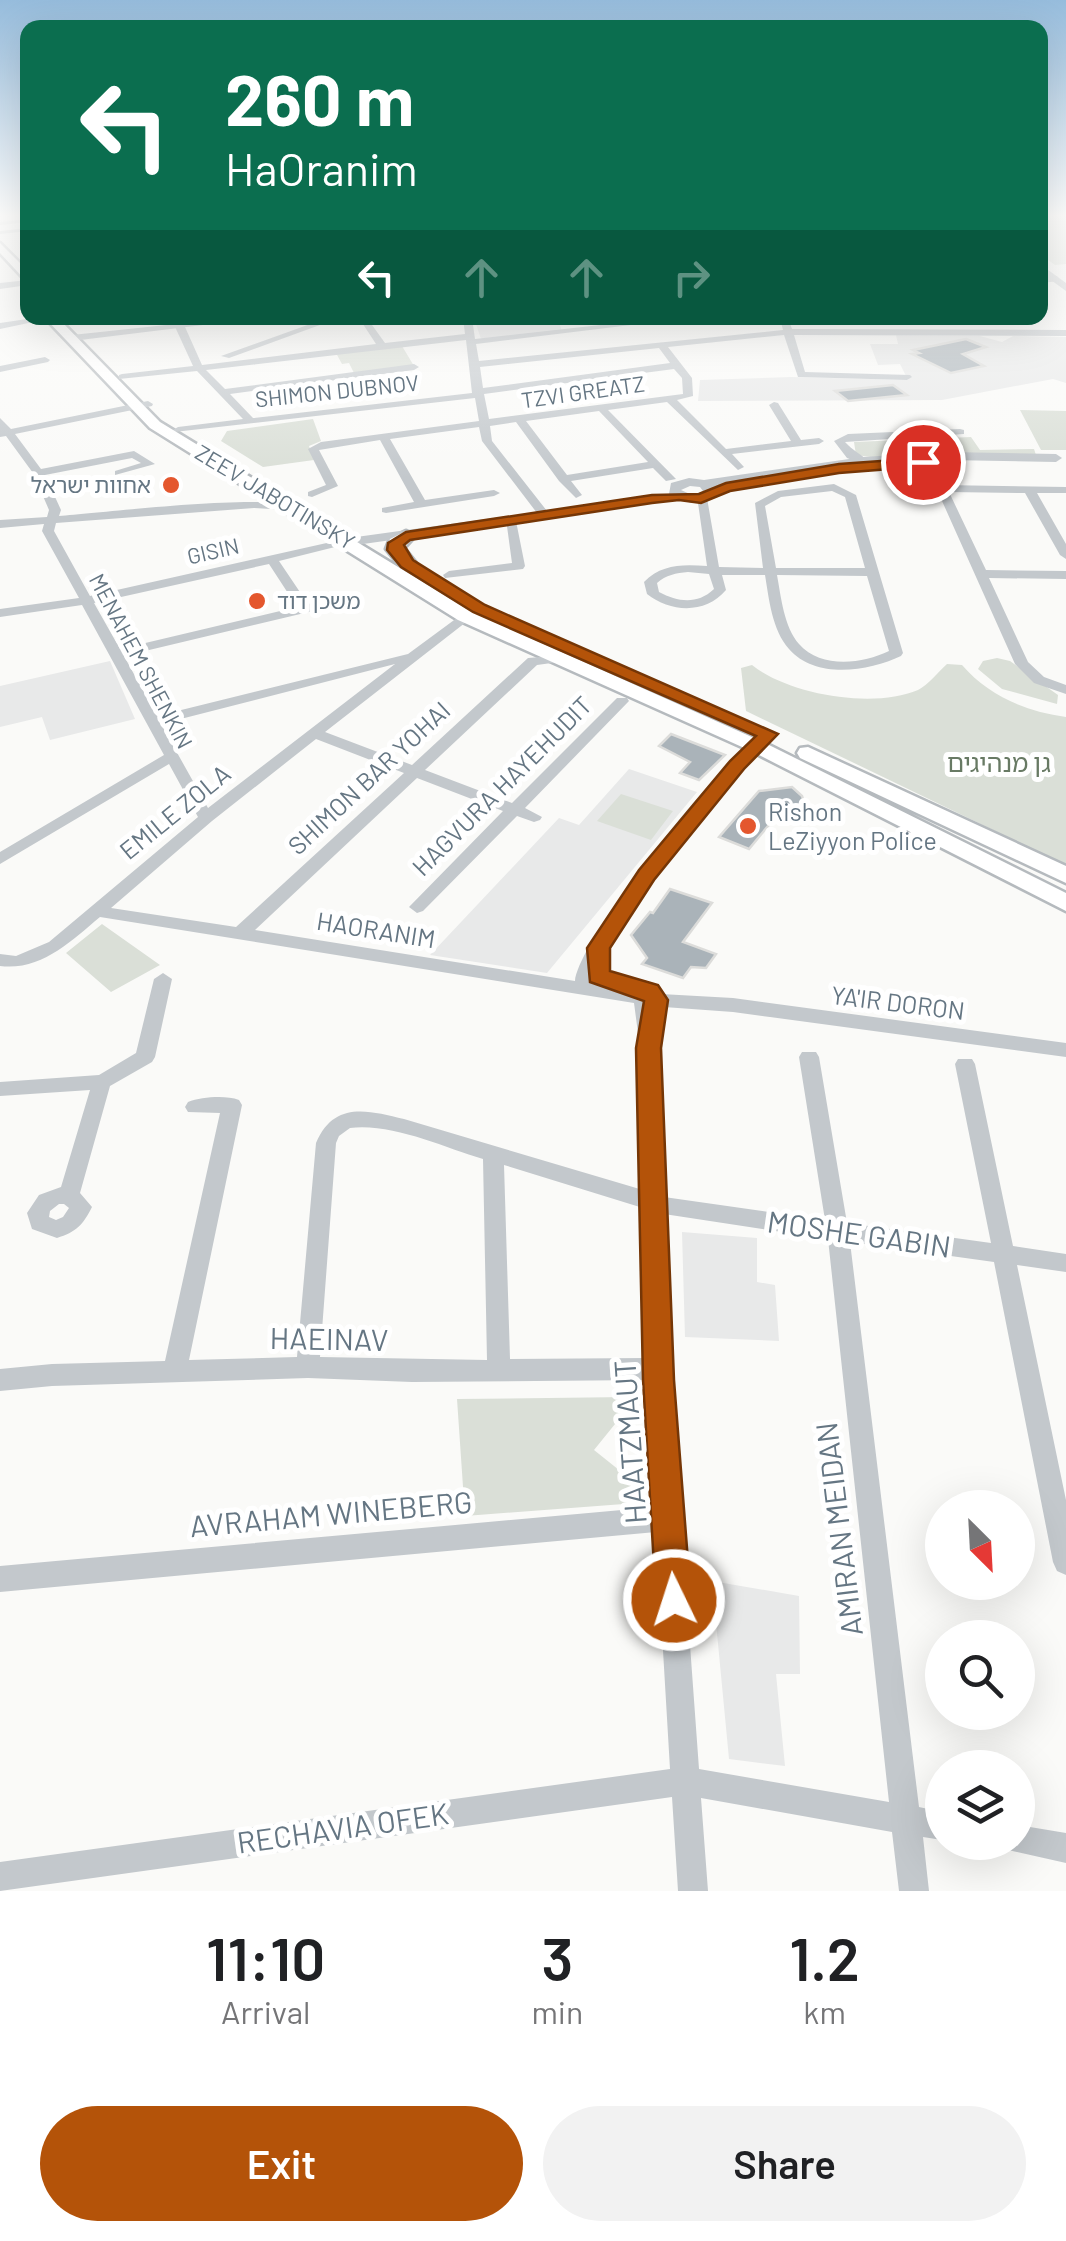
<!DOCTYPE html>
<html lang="en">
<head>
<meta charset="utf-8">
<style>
	:root { --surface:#fff; --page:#f2f2f2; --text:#202124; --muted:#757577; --accent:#b45309 }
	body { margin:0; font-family:Barlow,"Noto Sans Hebrew",sans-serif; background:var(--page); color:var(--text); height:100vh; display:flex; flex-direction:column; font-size:38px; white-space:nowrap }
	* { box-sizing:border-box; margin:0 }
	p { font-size:32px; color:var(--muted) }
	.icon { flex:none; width:55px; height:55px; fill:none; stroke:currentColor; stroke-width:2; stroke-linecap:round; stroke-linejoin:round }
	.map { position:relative; height:1891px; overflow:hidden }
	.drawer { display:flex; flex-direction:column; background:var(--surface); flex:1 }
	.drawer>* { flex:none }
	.top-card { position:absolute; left:20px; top:20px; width:1028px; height:305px; border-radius:20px; box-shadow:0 10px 40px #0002; background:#0b6e4f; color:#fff; overflow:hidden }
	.needle { width:65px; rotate:156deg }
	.fabs { position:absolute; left:925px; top:1490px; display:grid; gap:20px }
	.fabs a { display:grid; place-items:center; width:110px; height:110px; border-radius:50%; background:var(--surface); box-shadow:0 10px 40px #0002; font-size:50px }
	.pin { position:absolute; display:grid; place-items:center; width:85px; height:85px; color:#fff; margin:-42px; border:5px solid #fff; border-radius:50%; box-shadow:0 2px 10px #0007 }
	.me { position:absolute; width:110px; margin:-55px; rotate:356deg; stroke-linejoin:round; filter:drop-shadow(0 0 8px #0008) }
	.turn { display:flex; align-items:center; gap:35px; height:210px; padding:0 40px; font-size:45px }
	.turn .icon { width:130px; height:130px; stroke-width:2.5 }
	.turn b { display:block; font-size:70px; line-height:85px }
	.lanes { display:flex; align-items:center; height:95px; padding:0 40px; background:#0003; justify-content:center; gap:50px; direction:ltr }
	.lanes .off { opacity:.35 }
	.eta { display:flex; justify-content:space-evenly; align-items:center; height:170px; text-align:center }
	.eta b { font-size:60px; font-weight:600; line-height:70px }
	.action { display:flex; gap:20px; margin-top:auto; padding:20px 40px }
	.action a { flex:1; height:115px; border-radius:60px; background:var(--accent); color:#fff; font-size:40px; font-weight:600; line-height:115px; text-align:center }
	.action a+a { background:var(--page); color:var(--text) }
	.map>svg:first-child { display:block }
</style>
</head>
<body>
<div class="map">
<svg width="1066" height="1891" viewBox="0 0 1066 1891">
	<rect width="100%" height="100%" fill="#fafaf8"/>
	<path fill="#e8e9e9" d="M474 318H557L562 331 481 339Z
		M896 335 980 336 1002 342 1013 336 1066 337V383L1053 379 942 400 698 401 700 380 791 377 908 380 900 364 878 365 870 344H898Z
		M110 661 135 719 50 740 42 717 0 727V686Z
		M629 769 697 792 547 973 430 955 559 818 579 825Z
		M682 1232 757 1238V1282L775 1285 779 1341 685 1337Z
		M712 1581 799 1596 800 1674H776L785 1766 729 1759Z"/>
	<path fill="#dadfd7" d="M1040 214H1066V264L1055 265 1040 254Z
		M402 346 414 366 354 373 349 363 342 364 336 353Z
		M1020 410 1066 411V450H1041Z
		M313 419 321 441 309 446 314 460 263 467 221 441 227 431Z
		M971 437 980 450 1034 449 1036 455 878 458 856 455 854 442Z
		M997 658 1010 661 1058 695 1057 704 1002 689 978 669 983 661Z
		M947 664 962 665C989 696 1025 711 1066 717V865L746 711 741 668 752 665C789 695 874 709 918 690 928 685 938 672 947 664Z
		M621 794 673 811 651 840 597 821Z
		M102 924 160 965 111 992 66 953Z
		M628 1397V1408L594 1450 634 1482 637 1503 465 1516 457 1399Z"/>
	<path fill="#aab3b9" stroke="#dcdcda" stroke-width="2.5" d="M966 339 986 347 963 354 984 366 951 373 912 354 919 353 913 350Z
		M893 385 907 395 848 401 835 391Z
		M671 734 725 755 699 780 680 773 690 762 659 746Z
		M792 787 802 796 805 806 801 812 789 808 782 816 778 814 749 849 719 837 759 791Z
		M670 889 712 903 683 942 716 954 706 968 691 967 683 978 642 964 647 958 631 935 650 912 653 913Z"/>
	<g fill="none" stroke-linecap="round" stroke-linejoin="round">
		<defs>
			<path id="secondary" d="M28 222V228L0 231V225Z"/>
			<path id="primary" d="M0 243 28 271V283L0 253Z
				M45 318H58L160 422 472 612 765 743 1066 893V911L751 751 458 620 150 428Z
				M406 531 415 536 404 548 416 563 407 568 401 567 386 549 390 539Z
				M808 747 1066 866V883L800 758 797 753 800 748Z"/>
		</defs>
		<use href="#secondary" stroke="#b3babf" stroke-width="6"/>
		<use href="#primary" stroke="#b5babe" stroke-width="5"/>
		<path fill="#c3c8cc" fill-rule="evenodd" d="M1057 276 1060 281 1040 283V277Z
			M28 280V285L0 289V283Z
			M34 318H52L0 329V323Z
			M171 318H181L202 365 376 344 359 318H367L385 343 465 334 463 318H472L475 339 664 318H688L476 344 479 361 783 330 780 318H788L792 329 1066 330V336L794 335 805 372 910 375 912 377 907 380 798 377 784 335 668 347 692 378 693 396 677 400 726 449 791 441 769 405 774 402 778 403 801 440 819 438 824 441 819 444 732 454 744 467 738 470 667 402 608 410 676 479 666 481 653 468 571 481 582 495 576 498 559 481 516 422 490 426 492 441 547 511 541 514 537 513 482 441 479 427 390 439 425 500 494 490 500 493 494 496 386 513 382 512V508L414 502 380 440 319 450 338 486 312 497 308 496V492L326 485 308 449 321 442 479 421 475 398 174 432 173 430 178 427 243 419 197 371 119 379V375L122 374 193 366ZM466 340 472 393 253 418 230 394 414 370 419 367 414 364 225 389 206 370ZM659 348 670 363 483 388 480 367ZM674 369 682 378 683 394 489 419 484 394ZM599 411 648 462 567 475 526 421Z
			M327 318H339L229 358 221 356Z
			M45 357 50 360 48 362 0 372V366Z
			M148 401 153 404 152 406 15 434 41 469 134 451 155 464 115 475V471L141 463 132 458 45 475 61 510 59 516C100 513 268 493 295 507L289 510 254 508 56 523 54 531 90 596 349 538 355 542 279 561 308 604 350 594 355 595V601L124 656 157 716 408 654 465 612 470 613V619L325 732 412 765 528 658 566 655V661L537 665 425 770 512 803 617 698H627L629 701 525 808 542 817 540 820 534 822 517 816 423 911 417 913 409 907 503 811 417 778 255 930 575 981C578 940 730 745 769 730L774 731V737C733 770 594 935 593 984L639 991 650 984 656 986 661 994 733 998 1066 1043V1057L733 1012 664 1007 658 1048 664 1197 825 1220 799 1057 802 1052H816L819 1057 847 1223 991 1243 955 1064 958 1059H972L975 1064 1013 1246 1066 1254V1272L1017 1265 1066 1500V1575L1057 1571 1053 1562 994 1262 850 1242 919 1807 942 1812V1840L923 1837 929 1891H899L892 1832 701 1798 708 1891H678L672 1797 0 1891V1862L670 1769 656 1532 0 1592V1566L655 1507 647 1380 412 1382 308 1378 52 1386 0 1391V1369L52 1364 165 1361 220 1113 188 1112 185 1107 188 1102C202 1097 225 1095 239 1100L242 1105 189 1360 297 1357 316 1143C334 1101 367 1110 404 1119L643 1190 640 1048 634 1003 100 917C70 942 41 971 0 966V954L16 956 49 942 198 817 169 764 0 864V852L164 755 82 605 0 617V609L79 598 42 531 44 524 0 528V520L47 517 49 510 33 473 6 436 0 437V418L11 429ZM269 564 297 607 120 649 94 603ZM395 664 208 808 161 724ZM316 739 404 773 236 927 111 908 212 821ZM350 1128C393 1123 442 1147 483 1159L487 1360 320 1357 336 1143 339 1136ZM504 1165 643 1208 646 1358 510 1359ZM664 1214 828 1239 889 1802 699 1769 670 1369Z
			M960 429 964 430V434L845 442C853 451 861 454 868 461L863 464 847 458 834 441 848 434Z
			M834 484 856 495 903 653 901 656C869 671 816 680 789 649 772 630 769 599 765 575H722L726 590C706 614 671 613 647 594L644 582C661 564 683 564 707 566L697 496 707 498 719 567 763 568 755 503 778 491ZM832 491 845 497 865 568H776L765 506 781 497ZM688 572 709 574 714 589C697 605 678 602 659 592L657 583C666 575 676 573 688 572ZM777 575 867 576 889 651C862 664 821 669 799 644 784 627 781 597 777 575Z
			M942 485 1066 487V493H1037L1066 544V559L1060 555 1025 493 949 492 986 570 1066 571V579L989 578 1028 662 1044 677 1066 685V694L1034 683 1015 664 938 492 906 491 900 488 906 485Z
			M506 519 516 521 525 566 523 569 445 578 443 575 449 571 512 563Z
			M163 973 172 979 155 1057 152 1062 110 1086 80 1193 92 1207C83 1225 76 1232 57 1238L32 1229 27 1213 39 1195 61 1187 90 1090 0 1096V1082L99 1075 136 1053 154 979ZM59 1204H64L69 1208 63 1217 56 1220 49 1217 50 1211Z
			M1018 1825 1066 1833V1863L1008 1850 1004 1842H1018Z"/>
		<path fill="#c3c8cc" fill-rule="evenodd" d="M1040 264 1066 283V291L1040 272Z
			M232 318H261L72 341 67 338 72 335Z
			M946 452 1056 454 1062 458 1056 462 946 460 863 465 713 487 718 493 716 496 691 503 681 499 349 546 342 542 349 538 669 494 671 483 689 478 704 480 863 457ZM690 486 700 487 703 491 692 495 681 490Z"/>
		<use href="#secondary" fill="#fff" fill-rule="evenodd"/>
		<use href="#primary" fill="#fff" fill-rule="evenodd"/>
	</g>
	<linearGradient id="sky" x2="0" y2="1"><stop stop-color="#96bcdc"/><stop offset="0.45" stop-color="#fdfdfc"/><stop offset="1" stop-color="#fdfdfc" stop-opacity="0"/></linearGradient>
	<rect width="1066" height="478" fill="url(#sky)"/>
	<path fill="#b45309" stroke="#753606" stroke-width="2.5" d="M923 458 928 459V466L839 473 730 491 701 503 679 500 652 503 410 540 404 545 413 560 485 605 778 734 744 769 654 880 610 948V971L658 985 668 1000 661 1048 674 1380 691 1600 686 1612 674 1617 661 1612 656 1600 643 1380 636 1048 644 1001 590 982 587 948 639 870 730 761 756 736 473 612 401 567 387 550 388 543 406 532 652 495 699 494 726 483 839 464Z"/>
	<g fill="#e4572e" stroke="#fff" stroke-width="4">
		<circle cx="171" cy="485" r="10"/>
		<circle cx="257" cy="601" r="10"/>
		<circle cx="748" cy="826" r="10"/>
	</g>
	<g text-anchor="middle" stroke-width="10" stroke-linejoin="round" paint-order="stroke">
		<g font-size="22" fill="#657683" stroke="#fff">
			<text transform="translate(337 391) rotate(-6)" y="8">SHIMON DUBNOV</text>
			<text transform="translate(583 392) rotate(-8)" y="8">TZVI GREATZ</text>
			<text transform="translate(275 497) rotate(31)" y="8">ZEEV JABOTINSKY</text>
			<text transform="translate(213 551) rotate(-13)" y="8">GISIN</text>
			<text transform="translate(141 661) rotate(62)" y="8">MENAHEM SHENKIN</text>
		</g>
		<g font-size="22" fill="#657683" stroke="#fff" text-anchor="end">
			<text x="151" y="493">אחוות ישראל</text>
			<text x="277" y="609" text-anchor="start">משכן דוד</text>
		</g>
		<g font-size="25" fill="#687a64" stroke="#fff">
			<text x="999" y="772">גן מנהיגים</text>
		</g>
		<g font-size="25" fill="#657683" stroke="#fff">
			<text transform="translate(369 778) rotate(-43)" y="9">SHIMON BAR YOHAI</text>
			<text transform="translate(502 786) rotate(-45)" y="9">HAGVURA HAYEHUDIT</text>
			<text transform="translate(175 812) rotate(-39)" y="9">EMILE ZOLA</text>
			<text transform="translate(376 930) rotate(9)" y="9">HAORANIM</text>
			<text transform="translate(898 1003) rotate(7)" y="9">YA'IR DORON</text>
		</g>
		<g font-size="25" fill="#657683" stroke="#fff" text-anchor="start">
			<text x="768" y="821">Rishon<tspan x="768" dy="29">LeZiyyon Police</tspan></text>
		</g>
		<g font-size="30" fill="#657683" stroke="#fff">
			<text transform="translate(859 1235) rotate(8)" y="10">MOSHE GABIN</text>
			<text transform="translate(329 1340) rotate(1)" y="10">HAEINAV</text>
			<text transform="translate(631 1442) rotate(-94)" y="10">HAATZMAUT</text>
			<text transform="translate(331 1515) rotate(-5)" y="10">AVRAHAM WINEBERG</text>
			<text transform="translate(840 1529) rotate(-97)" y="10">AMIRAN MEIDAN</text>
			<text transform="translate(343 1829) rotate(-8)" y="10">RECHAVIA OFEK</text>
		</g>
	</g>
</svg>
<div class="fabs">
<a><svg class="needle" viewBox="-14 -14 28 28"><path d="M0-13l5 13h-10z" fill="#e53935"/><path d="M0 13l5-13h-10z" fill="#757577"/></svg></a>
<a><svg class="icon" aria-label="search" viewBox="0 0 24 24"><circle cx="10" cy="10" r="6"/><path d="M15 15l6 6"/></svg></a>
<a><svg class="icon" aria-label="layers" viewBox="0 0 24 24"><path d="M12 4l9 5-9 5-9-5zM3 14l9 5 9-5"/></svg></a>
</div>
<div class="pin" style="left:923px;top:462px;background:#d93025"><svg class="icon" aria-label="arrive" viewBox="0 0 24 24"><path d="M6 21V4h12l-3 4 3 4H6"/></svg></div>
<svg class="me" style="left:674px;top:1600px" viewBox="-20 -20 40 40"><circle r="17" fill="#b45309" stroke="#fff" stroke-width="3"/><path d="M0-11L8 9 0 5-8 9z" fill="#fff"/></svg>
<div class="top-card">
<div class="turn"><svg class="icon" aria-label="left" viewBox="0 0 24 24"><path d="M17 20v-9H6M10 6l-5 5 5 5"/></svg><div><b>260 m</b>HaOranim</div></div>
<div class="lanes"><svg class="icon" aria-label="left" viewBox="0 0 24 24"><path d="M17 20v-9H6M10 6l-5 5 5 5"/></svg><svg class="icon off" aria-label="ahead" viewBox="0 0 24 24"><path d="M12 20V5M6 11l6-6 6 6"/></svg><svg class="icon off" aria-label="ahead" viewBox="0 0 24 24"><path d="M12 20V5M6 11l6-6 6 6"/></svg><svg class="icon off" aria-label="right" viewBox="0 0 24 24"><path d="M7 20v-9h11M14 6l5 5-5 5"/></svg></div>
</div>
</div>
<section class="drawer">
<div class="eta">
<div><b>11:10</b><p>Arrival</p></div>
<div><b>3</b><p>min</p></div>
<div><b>1.2</b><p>km</p></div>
</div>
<div class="action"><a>Exit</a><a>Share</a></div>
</section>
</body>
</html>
